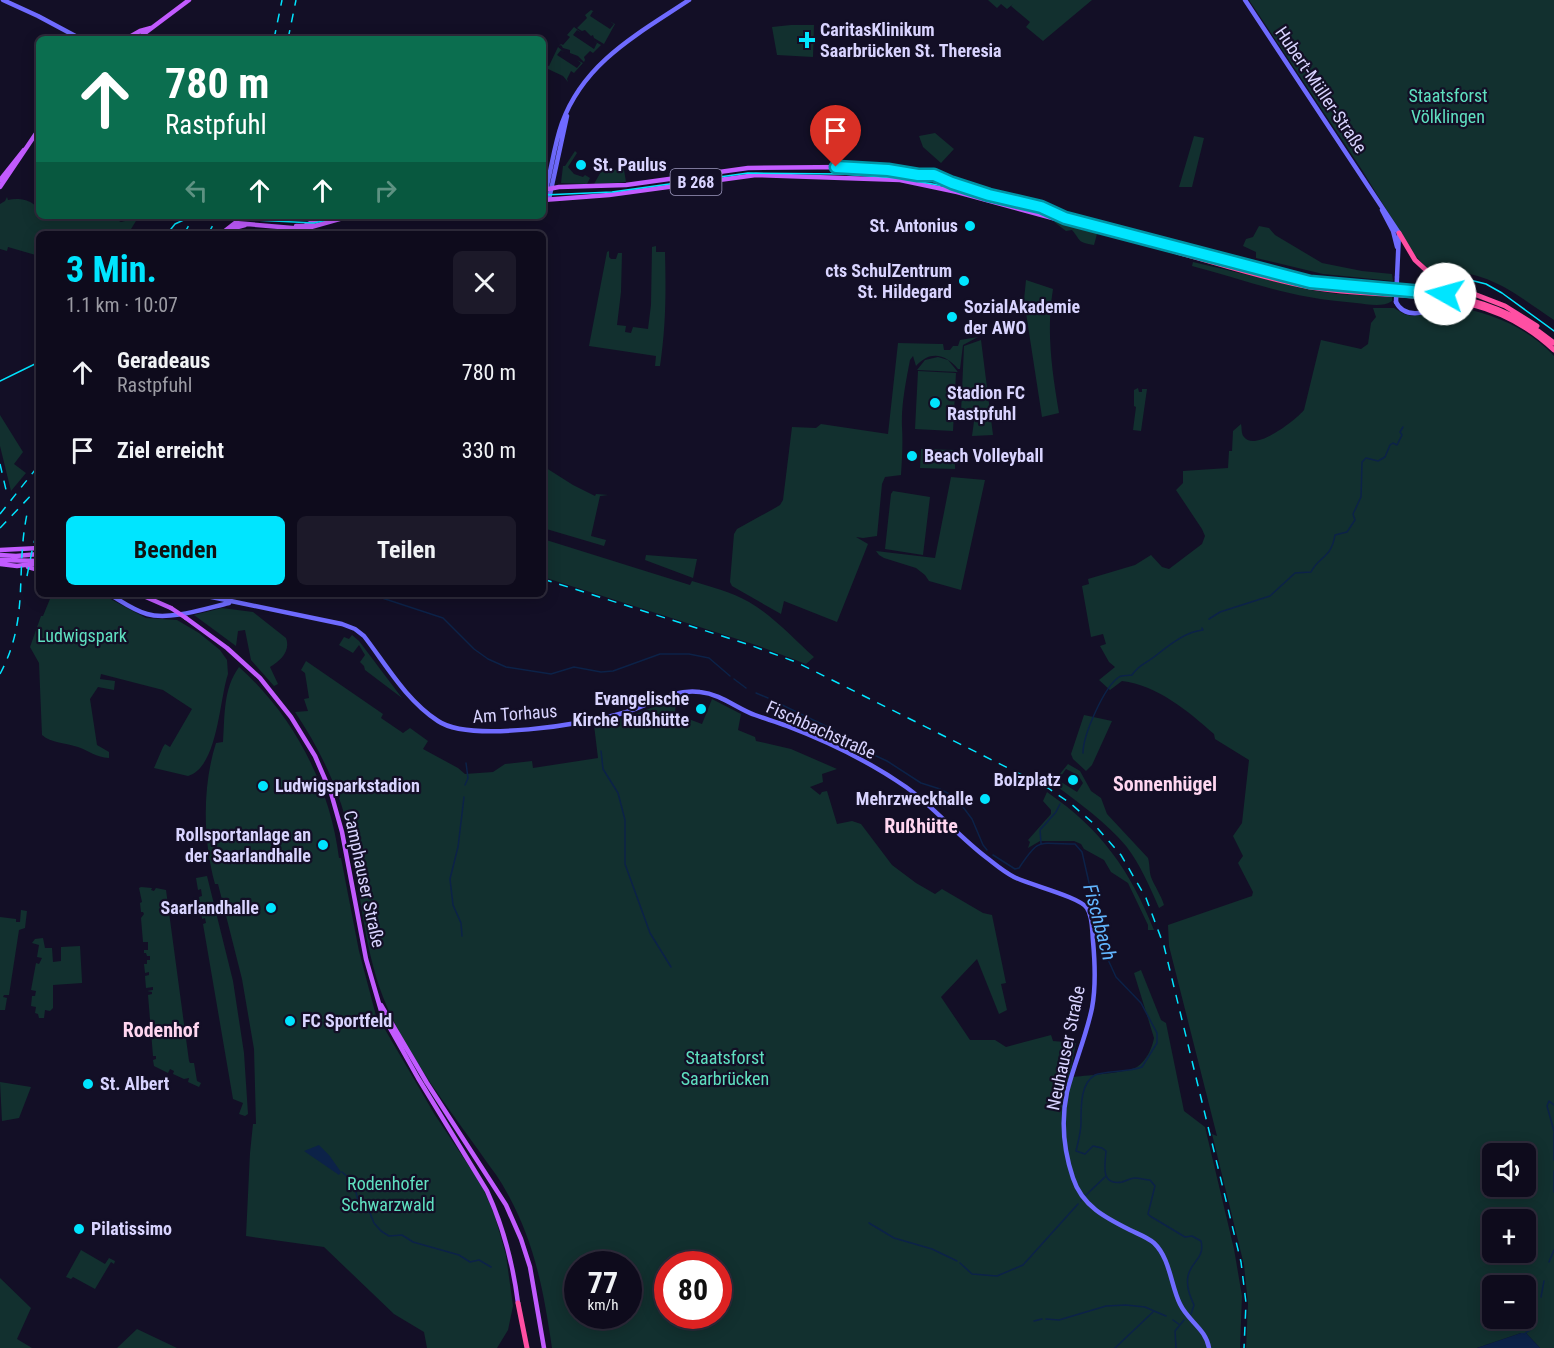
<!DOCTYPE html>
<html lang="de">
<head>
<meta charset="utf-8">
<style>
	:root { --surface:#0e0b1c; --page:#1c1929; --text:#f1f3f6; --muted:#9b9ba3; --line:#2e2b3b; --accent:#00e5ff }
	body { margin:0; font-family:"Roboto Condensed",sans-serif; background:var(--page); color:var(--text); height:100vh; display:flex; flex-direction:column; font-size:22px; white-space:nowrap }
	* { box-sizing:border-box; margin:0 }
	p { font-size:20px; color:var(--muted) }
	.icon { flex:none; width:33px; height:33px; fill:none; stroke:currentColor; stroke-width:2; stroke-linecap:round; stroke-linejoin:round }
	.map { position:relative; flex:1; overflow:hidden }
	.drawer { position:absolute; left:36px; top:231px; width:510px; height:366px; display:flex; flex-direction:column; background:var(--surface); border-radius:9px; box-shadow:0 3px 15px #0003,0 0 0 2px var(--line) }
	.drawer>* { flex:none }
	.guide { position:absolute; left:36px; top:36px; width:510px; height:183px; border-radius:9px; box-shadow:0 3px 15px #0003,0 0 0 2px var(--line); background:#0b6e4f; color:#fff; overflow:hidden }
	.controls { position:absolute; left:1482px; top:1143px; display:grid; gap:12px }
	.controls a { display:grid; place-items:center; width:54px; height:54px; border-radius:9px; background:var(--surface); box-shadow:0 3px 15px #0003,0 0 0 2px var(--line); font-size:30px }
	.speed { position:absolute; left:564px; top:1251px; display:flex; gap:12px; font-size:30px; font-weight:700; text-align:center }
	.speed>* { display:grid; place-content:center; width:78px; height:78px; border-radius:50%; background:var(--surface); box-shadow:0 3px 15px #0003,0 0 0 2px var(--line); line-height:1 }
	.speed small { font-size:15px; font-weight:400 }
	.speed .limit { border:9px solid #d22; background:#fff; color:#111 }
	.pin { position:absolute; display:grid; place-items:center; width:51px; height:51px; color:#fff; margin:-62px -26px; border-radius:50% 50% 50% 0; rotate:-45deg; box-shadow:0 0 6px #0007 }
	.pin .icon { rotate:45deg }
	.me { position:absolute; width:66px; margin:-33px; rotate:277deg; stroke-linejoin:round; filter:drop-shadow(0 0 4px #0008) }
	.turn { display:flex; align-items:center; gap:21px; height:126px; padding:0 30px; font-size:27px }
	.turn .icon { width:78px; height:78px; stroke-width:2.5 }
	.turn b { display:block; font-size:42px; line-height:51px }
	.lanes { display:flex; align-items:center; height:57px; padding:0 30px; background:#0003; justify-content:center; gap:30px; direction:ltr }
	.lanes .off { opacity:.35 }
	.round { display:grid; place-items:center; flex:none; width:63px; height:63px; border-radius:9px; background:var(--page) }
	.overview { display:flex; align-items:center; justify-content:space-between; height:102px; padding:0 30px }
	h1 { font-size:36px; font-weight:700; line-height:45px; color:var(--accent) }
	.action { display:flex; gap:12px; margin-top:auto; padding:12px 30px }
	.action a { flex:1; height:69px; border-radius:9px; background:var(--accent); color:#111; font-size:24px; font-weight:700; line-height:69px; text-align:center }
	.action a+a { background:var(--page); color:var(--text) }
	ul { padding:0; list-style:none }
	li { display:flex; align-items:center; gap:18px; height:78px; padding:0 30px }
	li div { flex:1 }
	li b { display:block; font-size:22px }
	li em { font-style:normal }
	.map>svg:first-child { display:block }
</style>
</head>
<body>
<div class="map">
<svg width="1554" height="1348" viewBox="0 0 1554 1348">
	<rect width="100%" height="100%" fill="#130f26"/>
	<path fill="#12302f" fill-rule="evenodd" d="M988 0H1092L1043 41 1026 27 1030 22 1011 6 1013 4 1007 9 1001 4 997 8Z
		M1249 0H1554V320C1518 296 1482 264 1436 275L1424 265 1413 253 1362 170Z
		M591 10 599 14 593 11 590 16 610 29 614 24 609 21 615 24 604 44 594 38 593 35 591 36 585 30 582 31 577 28 587 18 585 15Z
		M791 25H814L813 57 777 55 772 27Z
		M574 27 582 33 577 30 573 35 594 49 597 43 592 40 601 45 593 53 590 51 584 57 585 60 584 62 578 56 570 53V50L563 48 561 45 559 46 561 44 563 45 570 37 567 35Z
		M558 47 565 53 561 50 557 55 577 68 581 63 577 60 583 63 574 73 571 71 567 79 568 82 563 76 548 69 547 66 545 68 546 65 549 66Z
		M935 133 954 149 941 163 923 147 919 136Z
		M1194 136 1204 138 1192 187H1179Z
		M575 151 577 153 568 167 574 174 583 177 585 175 590 178 587 184 561 183 563 166H565Z
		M619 158H622L626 182 594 184 603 168 617 170Z
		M7 197 8 200C21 197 39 201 39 216H122L119 221 121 222 125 221 127 216H139L128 234H39V256L8 247 7 251 0 249V204L5 201Z
		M1053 221 1095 232 1097 234 1094 245C1077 242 1082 242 1072 230L1066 231Z
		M1259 226 1269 228 1275 235 1322 263 1362 271 1392 274 1393 281 1323 274 1256 258V252L1243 246 1246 239 1253 237Z
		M656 246V252H665C666 293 666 325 660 366H655L656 356 589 346 607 252 609 251V257L611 259H616L618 253H622L621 292 617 325 626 326 625 332 631 333 633 327 648 329 651 305 652 247Z
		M1193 262 1311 290 1338 294 1392 297V301C1382 308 1367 304 1356 303 1340 301 1324 300 1309 297 1269 290 1231 276 1192 266Z
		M1026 280 1053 289C1046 331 1052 371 1059 413L1042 417 1024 300Z
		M1454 307C1491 312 1528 328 1554 356V1348H1540L1526 1333H1521L1477 1348H1246L1248 1304 1244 1265 1212 1134 1217 1136 1169 946 1168 925 1252 896 1253 892 1238 863 1243 856 1233 836 1242 823 1249 760 1215 739 1214 734C1188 711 1157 685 1122 681L1110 690 1099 680 1115 667 1109 662 1100 646 1106 644 1103 634 1091 637 1082 586 1089 584 1088 579 1135 565 1151 555 1162 567 1169 569 1202 544 1205 536 1202 529 1176 490 1183 483V471L1228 468 1229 451H1232L1233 431 1241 424C1242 428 1241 434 1244 437 1255 452 1296 420 1304 410L1321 340 1361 349 1368 344 1371 323 1376 317 1373 308H1394L1404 314 1412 316ZM1492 1154H1526V1186H1492ZM1492 1220H1526V1252H1492ZM1492 1286H1526V1318H1492Z
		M978 337 963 345 960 369H958C946 354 930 350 916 366L913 356 910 360C906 381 901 405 902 427 903 444 902 459 901 475L885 477 882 484 877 536 863 538 856 537 868 544 837 622 784 601 781 614 732 586 730 582 734 534 737 529 775 508 780 505 783 500 792 427 816 428 821 424 888 434 898 343 940 344H943L944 350H950L953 346H958L960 340Z
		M981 340 993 435 972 436 975 414 961 413 964 346Z
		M938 357 948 360 958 372 917 370 925 360Z
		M918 371 956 373 953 431 915 429Z
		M1138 388 1139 392H1142V389H1147L1141 431 1133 430 1136 407 1134 406V390Z
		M0 415 23 452 14 464 26 473 11 491 0 446Z
		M921 449 955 450V469L920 468Z
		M543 466 573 485 595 496 596 494 608 495 600 496 591 536 606 540 604 546 543 528Z
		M951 477 985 480 961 590 929 581 925 575 916 568 884 558 879 555 876 551 935 558Z
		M893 491 930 497 923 555 885 549 891 494Z
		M543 539 690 585 692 581C712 587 731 592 749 602 772 615 794 639 814 657L806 664 756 645 543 577Z
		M646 555 697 559 693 578 645 560Z
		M52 594H101L146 618 177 620 199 633 220 650 227 660 228 674C219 701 218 767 188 776L154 768 163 747 165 744 170 747 192 709 163 690 101 674 100 679 115 681 114 690 98 687 90 699 97 745 109 752V758C96 757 89 751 78 747 66 743 51 743 42 735L39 663 30 647 41 616H43Z
		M222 608 253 612 286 638C291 651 280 661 270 667L278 684 274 686 251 660 245 630 238 631 236 646 194 615Z
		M352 635 359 641 402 698 365 670 364 666 360 662 365 655 359 645 353 653 339 645 344 637 349 639Z
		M306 661 383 714 381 718 403 733 410 728 428 741 423 749 458 768 465 774 493 772 505 764 532 761 533 768 598 758 594 725 628 717 676 698 675 714 702 724 712 699 741 714 738 730 755 737 756 741 791 749 837 769 822 774 823 782 810 787 820 795 822 792 827 791 837 824 852 821 861 824 892 865 916 883 935 894 942 889 983 913 992 915 1006 983 1001 984 1007 1010 999 1014 977 959 941 997 970 1040H995L1006 1047 1051 1035 1053 1041 1076 1043 1070 1075 1074 1077C1089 1075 1126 1073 1137 1067 1146 1061 1152 1049 1154 1038L1134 973 1141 970 1161 1020 1166 1023 1184 1111 1205 1127 1234 1249 1242 1296 1240 1348H552C543 1287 534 1238 502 1184 495 1172 486 1162 479 1151 446 1105 403 1049 383 997 363 944 360 887 349 832 339 789 320 749 295 712L308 711 304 699 309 698 305 673 301 670ZM578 1264H628V1316H578ZM668 1264H718V1316H668Z
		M239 667C293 715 330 785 339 858H341L359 951 379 1027 383 1026 435 1115 481 1184 494 1213 506 1255 513 1306 508 1330 497 1348H427L424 1332 394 1314 324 1247 246 1236 250 1153 253 1124H256L254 1049 242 979 218 884H215C203 840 202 787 216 743L223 742C225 715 223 689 239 667Z
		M1084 715 1112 721 1092 765 1086 771 1073 759 1071 754Z
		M1068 764 1080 771 1091 791 1101 798 1107 814 1148 858C1150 865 1149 870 1151 877 1155 887 1161 895 1164 905L1159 908C1150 887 1140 864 1126 846 1106 822 1079 803 1055 785L1058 780 1077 792 1083 783 1078 775 1066 769 1061 776 1059 775Z
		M1047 792C1102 830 1129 869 1154 930H1148V925L1128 883 1111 872 1104 860 1084 849 1081 844 1074 841H1040L1028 848 1030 842 1028 840 1051 814V810L1043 801Z
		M207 876 233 981 244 1053 248 1114 245 1116 239 1114 243 1103 233 1099 203 924 206 923 205 918 202 919 199 897 202 896 201 889 198 890 196 878Z
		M141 887 152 888 151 890 154 891 156 888 166 890 189 1061 190 1063H194L197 1081 201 1083 199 1087 188 1082 189 1078 184 1079 173 1074 174 1071 170 1069 168 1073 154 1066 153 1060 156 1059V1056H153L148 995 152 994V992L147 991 153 990V987L146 988 145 976 149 975V972L145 973 144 964H147V960H150V956H147L146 953H144V950H148V942H143L141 918 144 914 143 912H141L140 903 142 902 139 888Z
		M21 910 27 911 25 928 19 930 9 995H4L3 997 7 998 5 1010H0V917L16 919V922H20Z
		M43 938 45 948H52L53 962 61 961V947L80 946 82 981V983L53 985V1008L50 1011 45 1010 44 1018H39L38 1014 35 1013 36 1007 31 1006 32 996H35L36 991 31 990 36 963 39 964 42 958 37 957 39 945 32 943 35 939Z
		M0 1082 31 1087 19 1118 2 1121Z
		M81 1250 105 1264 109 1258 115 1261 114 1264 111 1262 95 1289 73 1277 71 1279 66 1277Z
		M0 1278 31 1308 17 1339 32 1348H0Z
		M137 1329 177 1348H117Z"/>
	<path fill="#0c2248" d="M319 1145 329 1155 341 1172 339 1175 304 1151Z
		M1521 1333H1526L1540 1348H1477Z"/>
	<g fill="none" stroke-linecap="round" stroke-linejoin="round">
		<path stroke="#0c2248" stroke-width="1.5" d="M370 594 443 618 474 649 488 659 506 667 551 674 574 667 601 672 613 671 660 654H689L709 658 730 676
			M1209 619 1220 612 1270 596 1295 573 1311 572C1319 556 1331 559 1335 535L1347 532 1355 520 1353 514 1361 497 1362 462 1366 458 1378 461 1385 457 1390 445 1393 443 1397 445 1402 435 1400 432 1403 427
			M734 679 746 688
			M756 693 768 698
			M776 702 834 730 848 743 887 761 921 783 940 789 953 796 960 803 972 819 983 845 987 850
			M601 751 603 769 618 793 625 820V864L650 933 671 967
			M1083 753C1083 735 1104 687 1119 677 1122 675 1127 676 1132 675 1138 665 1145 664 1154 657 1168 646 1184 632 1203 630L1202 628
			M465 785 468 778 466 763
			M1041 843 1040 830 1056 812 1060 804
			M993 855 1015 869 1019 868C1041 835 1038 845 1075 844L1082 852 1105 953 1116 977 1141 1003 1157 1033V1043L1142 1067C1129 1072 1104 1071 1095 1075 1080 1083 1081 1109 1081 1123 1081 1132 1078 1142 1076 1151L1085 1154 1093 1146 1102 1148 1106 1151C1105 1165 1100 1186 1122 1182 1126 1181 1131 1178 1135 1178 1140 1178 1145 1180 1150 1180L1155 1186 1148 1214 1150 1216 1185 1237 1192 1236 1201 1241C1205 1259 1191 1261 1188 1276 1186 1287 1190 1296 1194 1305L1191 1314
			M462 936 461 923 453 905 450 879 458 847 464 797
			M1554 1105 1549 1101 1547 1106 1554 1131
			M1554 1133V1160
			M1554 1171V1192
			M342 1172C354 1181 357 1193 359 1207L370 1213 374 1223 381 1231 389 1236 402 1235 413 1242 459 1255 470 1262 479 1260 491 1267
			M1086 1195 1105 1177
			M1081 1201V1200
			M869 1223 894 1238 932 1249 957 1261
			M1549 1262 1554 1250
			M960 1263 972 1274 997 1276 1023 1265 1078 1204
			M1541 1297 1544 1281
			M1046 1319 1059 1320 1106 1306 1126 1305 1145 1307 1154 1311
			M1173 1320 1180 1325
			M1034 1321 1042 1319
			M1524 1334 1530 1330 1536 1316
			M1115 1348 1154 1311 1166 1316
			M1176 1348 1175 1331 1184 1320"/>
		<path stroke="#6f6bff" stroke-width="4.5" d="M3 0 38 16 81 39
			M1245 0 1399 233 1397 277
			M549 199 567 116
			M543 200C551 175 553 148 562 123 584 62 638 34 689 0
			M1382 210 1393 231 1397 247
			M1396 302C1407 325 1439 306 1458 304
			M109 594C121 601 133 610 147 614 169 621 207 608 229 603
			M197 594 342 624 355 629 364 636C387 666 406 700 438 721 470 743 586 724 623 713 648 706 673 688 700 692 721 694 736 708 755 715 766 719 777 722 787 726 829 742 870 762 906 787 934 807 959 837 987 858 996 865 1004 872 1014 877 1030 885 1080 897 1087 908 1093 917 1092 931 1093 941 1095 963 1096 987 1092 1008 1086 1037 1074 1064 1067 1092 1061 1120 1064 1151 1073 1178 1082 1206 1106 1218 1130 1230 1138 1234 1147 1237 1154 1243 1170 1258 1171 1286 1180 1304 1188 1321 1206 1329 1209 1348"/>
		<path stroke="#c25bff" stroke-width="4.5" d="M126 39 140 31 151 28
			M137 39 189 0
			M0 180 24 150
			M0 187 39 129
			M543 190 559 187 626 185 748 168 845 167 918 175H934L952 183 989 195 1041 207 1067 218 1178 247
			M543 200 609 195 756 175 900 180 957 192 1177 252
			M296 226H304L325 216
			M221 234 235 223 304 229 350 216
			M228 234 234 228 245 225
			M0 550 39 548
			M0 555 16 556 39 554
			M0 560 39 561
			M0 564 17 566 39 563
			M28 567 39 570
			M139 594 171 608
			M186 618 227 648 260 678 291 717 315 756 331 793 342 832 366 959 382 1014 418 1078 487 1191C503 1226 513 1264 518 1303
			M381 1005 427 1083 506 1205 521 1239 530 1267 544 1348"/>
		<path stroke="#ff4fa3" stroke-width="5" d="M1399 233 1415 260 1427 271
			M1178 247C1222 259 1266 274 1310 283 1327 286 1344 286 1360 287 1435 293 1493 293 1554 343
			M1177 252C1221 264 1266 279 1310 287 1399 302 1481 281 1554 350
			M1456 287 1505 306 1537 326
			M1458 304 1471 307
			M518 1303 527 1348"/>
		<path stroke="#00e5ff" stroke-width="1.5" d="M543 195 612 192 748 173 843 174 898 178 944 186 1030 209 1056 212 1304 278 1403 288 1440 280 1466 279 1486 284 1502 293 1554 331
			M167 234 175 224 190 217 314 223 343 216
			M0 381 39 362"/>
		<path stroke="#00e5ff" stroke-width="1.5" stroke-dasharray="9 8" stroke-linecap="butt" d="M274 39 282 0
			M288 39 296 0
			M184 234 194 216
			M208 234 218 216
			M0 464 7 494
			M0 514 39 465
			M0 528 39 487
			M27 576 33 546 39 526
			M543 579 747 644 796 662 1048 788 1070 803 1093 823 1121 855 1146 898 1164 946 1241 1262 1246 1303 1244 1348
			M0 674C30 618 15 572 27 514"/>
		<path stroke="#6f6bff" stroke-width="4.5" d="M1396 302 1397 277"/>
		<path stroke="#c25bff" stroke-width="4.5" d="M171 608 186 618"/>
		<path stroke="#ff4fa3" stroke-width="5" d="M1427 271 1439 280 1456 287"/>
	</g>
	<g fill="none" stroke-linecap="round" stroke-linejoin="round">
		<defs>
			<path id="route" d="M836 167 888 170 918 175H934L952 183 989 195 1041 207 1065 218 1310 282 1445 294"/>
		</defs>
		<use href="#route" stroke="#0095a6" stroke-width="15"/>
		<use href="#route" stroke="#00e5ff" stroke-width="10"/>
	</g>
	<g fill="#00e5ff" stroke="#130f26" stroke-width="2">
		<path d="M804 31h6v6h6v6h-6v6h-6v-6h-6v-6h6z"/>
		<circle cx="581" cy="165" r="6"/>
		<circle cx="970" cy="226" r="6"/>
		<circle cx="964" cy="281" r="6"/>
		<circle cx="952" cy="317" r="6"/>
		<circle cx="935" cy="403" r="6"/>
		<circle cx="912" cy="456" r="6"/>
		<circle cx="701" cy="709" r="6"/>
		<circle cx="1073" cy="780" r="6"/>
		<circle cx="263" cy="786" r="6"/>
		<circle cx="985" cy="799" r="6"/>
		<circle cx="323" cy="845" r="6"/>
		<circle cx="271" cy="908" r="6"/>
		<circle cx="290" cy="1021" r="6"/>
		<circle cx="88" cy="1084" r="6"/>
		<circle cx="79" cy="1229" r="6"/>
	</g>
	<g text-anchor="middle" stroke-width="4.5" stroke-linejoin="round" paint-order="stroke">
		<rect fill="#130f26" stroke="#9e99be" stroke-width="1.5" x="670.5" y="169" width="51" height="26" rx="4.5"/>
		<g font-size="16" font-weight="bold" fill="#d9d4ff">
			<text x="696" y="188">B 268</text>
		</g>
		<g font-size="18" font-weight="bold" fill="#d9d4ff" stroke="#130f26" text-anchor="start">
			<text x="820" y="36">CaritasKlinikum<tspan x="820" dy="21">Saarbrücken St. Theresia</tspan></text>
			<text x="593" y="171">St. Paulus</text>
			<text x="958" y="232" text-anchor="end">St. Antonius</text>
			<text x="952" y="277" text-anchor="end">cts SchulZentrum<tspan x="952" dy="21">St. Hildegard</tspan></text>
			<text x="964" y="313">SozialAkademie<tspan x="964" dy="21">der AWO</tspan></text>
			<text x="947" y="399">Stadion FC<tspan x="947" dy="21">Rastpfuhl</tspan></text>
			<text x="924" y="462">Beach Volleyball</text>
			<text x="689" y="705" text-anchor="end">Evangelische<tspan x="689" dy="21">Kirche Rußhütte</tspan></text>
			<text x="1061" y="786" text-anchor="end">Bolzplatz</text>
			<text x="275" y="792">Ludwigsparkstadion</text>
			<text x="973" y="805" text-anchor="end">Mehrzweckhalle</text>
			<text x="311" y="841" text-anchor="end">Rollsportanlage an<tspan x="311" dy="21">der Saarlandhalle</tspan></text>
			<text x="259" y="914" text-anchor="end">Saarlandhalle</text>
			<text x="302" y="1027">FC Sportfeld</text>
			<text x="100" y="1090">St. Albert</text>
			<text x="91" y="1235">Pilatissimo</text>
		</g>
		<g font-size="18" fill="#d9d4ff" stroke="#130f26">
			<text transform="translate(1321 90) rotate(56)" y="6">Hubert-Müller-Straße</text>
			<text transform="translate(515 714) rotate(-4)" y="6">Am Torhaus</text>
			<text transform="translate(821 730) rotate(24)" y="6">Fischbachstraße</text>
			<text transform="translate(364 879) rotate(78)" y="6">Camphauser Straße</text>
			<text transform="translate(1066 1048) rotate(-78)" y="6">Neuhauser Straße</text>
		</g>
		<g font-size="18" fill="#5fe0c0" stroke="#130f26">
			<text x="1448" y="102">Staatsforst<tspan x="1448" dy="21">Völklingen</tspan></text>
			<text x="82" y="642">Ludwigspark</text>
			<text x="725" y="1064">Staatsforst<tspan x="725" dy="21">Saarbrücken</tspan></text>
			<text x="388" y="1190">Rodenhofer<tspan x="388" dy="21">Schwarzwald</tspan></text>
		</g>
		<g font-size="20" font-weight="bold" fill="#ffd6f0" stroke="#130f26">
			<text x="1165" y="791">Sonnenhügel</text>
			<text x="921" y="833">Rußhütte</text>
			<text x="161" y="1037">Rodenhof</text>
		</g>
		<g font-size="20" font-style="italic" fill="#62b6ff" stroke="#130f26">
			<text transform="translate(1100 922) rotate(75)" y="7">Fischbach</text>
		</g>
	</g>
</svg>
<div class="controls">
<a><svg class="icon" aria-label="sound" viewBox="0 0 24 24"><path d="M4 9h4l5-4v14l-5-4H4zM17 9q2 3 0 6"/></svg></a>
<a>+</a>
<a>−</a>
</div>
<div class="speed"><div>77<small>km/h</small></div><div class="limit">80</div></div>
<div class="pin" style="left:836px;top:167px;background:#d93025"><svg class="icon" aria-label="arrive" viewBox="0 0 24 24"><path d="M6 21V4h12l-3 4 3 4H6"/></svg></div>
<svg class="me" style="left:1445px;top:294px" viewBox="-20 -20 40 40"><circle r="19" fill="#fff"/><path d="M0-13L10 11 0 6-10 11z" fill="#00e5ff"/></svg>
<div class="guide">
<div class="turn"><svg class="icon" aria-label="ahead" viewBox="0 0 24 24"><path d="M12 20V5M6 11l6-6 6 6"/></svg><div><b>780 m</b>Rastpfuhl</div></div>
<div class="lanes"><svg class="icon off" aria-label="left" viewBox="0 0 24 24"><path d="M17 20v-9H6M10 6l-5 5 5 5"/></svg><svg class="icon" aria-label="ahead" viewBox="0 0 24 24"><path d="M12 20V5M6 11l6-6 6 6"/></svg><svg class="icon" aria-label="ahead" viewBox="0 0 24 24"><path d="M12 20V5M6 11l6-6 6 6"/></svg><svg class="icon off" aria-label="right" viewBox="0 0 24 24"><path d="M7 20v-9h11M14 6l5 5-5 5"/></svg></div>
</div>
<section class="drawer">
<div class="overview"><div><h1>3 Min.</h1><p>1.1 km · 10:07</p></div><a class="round"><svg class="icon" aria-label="close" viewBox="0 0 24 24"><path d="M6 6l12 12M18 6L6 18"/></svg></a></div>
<ul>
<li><svg class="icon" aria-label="ahead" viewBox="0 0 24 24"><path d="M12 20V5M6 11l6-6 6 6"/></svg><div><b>Geradeaus</b><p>Rastpfuhl</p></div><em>780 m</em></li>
<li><svg class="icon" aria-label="arrive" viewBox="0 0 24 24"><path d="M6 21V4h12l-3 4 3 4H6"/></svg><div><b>Ziel erreicht</b></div><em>330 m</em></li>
</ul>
<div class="action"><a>Beenden</a><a>Teilen</a></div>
</section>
</div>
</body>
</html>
